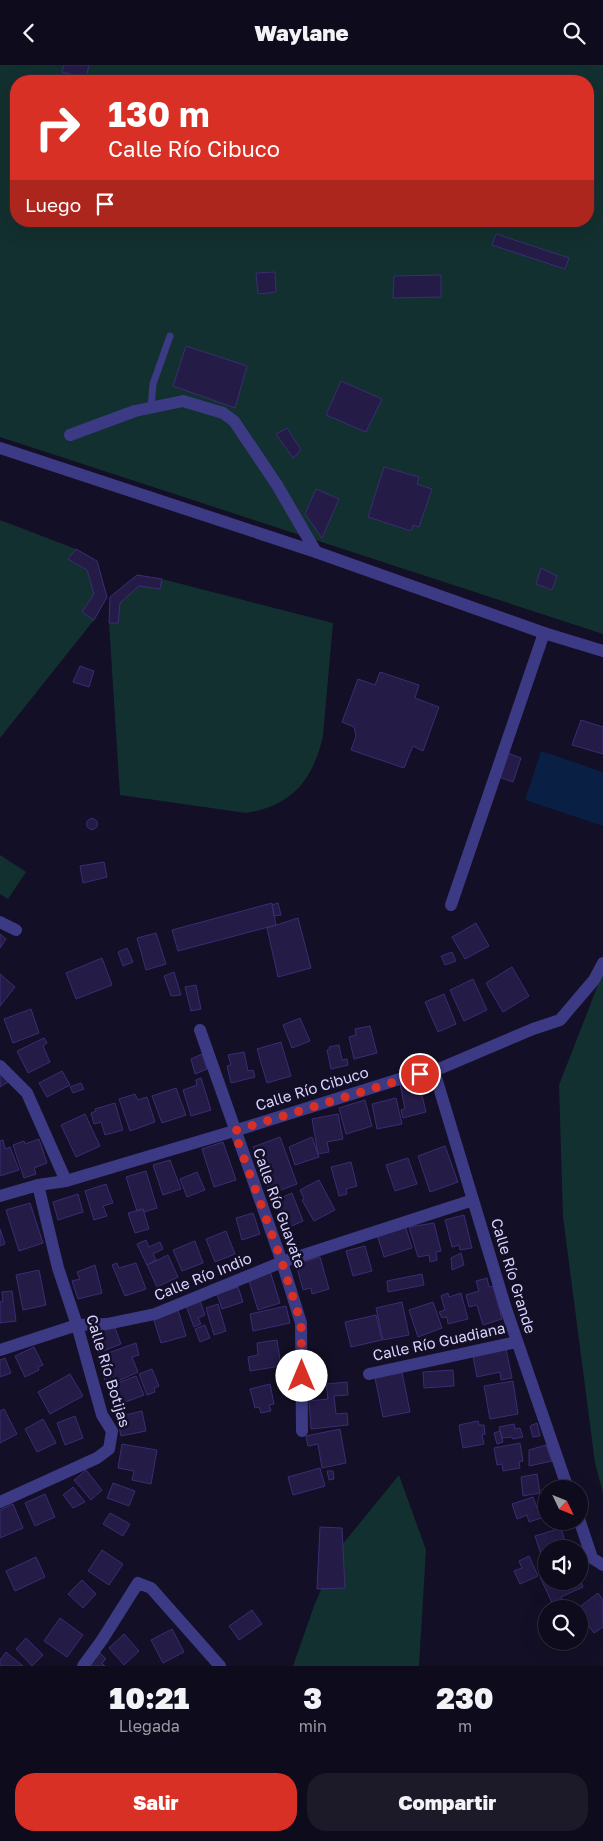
<!DOCTYPE html>
<html lang="es">
<head>
<meta charset="utf-8">
<style>
	:root { --surface:#0e0b1c; --page:#1c1929; --text:#f1f3f6; --muted:#9b9ba3; --line:#2e2b3b; --accent:#d93025 }
	body { margin:0; font-family:"Golos Text",sans-serif; background:var(--page); color:var(--text); height:100vh; display:flex; flex-direction:column; font-size:19px; white-space:nowrap }
	* { box-sizing:border-box; margin:0 }
	p { font-size:16px; color:var(--muted) }
	.icon { flex:none; width:28px; height:28px; fill:none; stroke:currentColor; stroke-width:2; stroke-linecap:round; stroke-linejoin:round }
	.map { position:relative; height:1601px; overflow:hidden }
	.side { display:flex; flex-direction:column; background:var(--surface); flex:1 }
	.side>* { flex:none }
	.banner { position:absolute; left:10px; top:10px; width:584px; height:152px; border-radius:20px; box-shadow:0 5px 20px #0002,0 0 0 1px var(--line); background:#d93025; color:#fff; overflow:hidden }
	.needle { width:32px; rotate:133deg }
	.buttons { position:absolute; left:538px; top:1415px; display:grid; gap:10px }
	.buttons a { display:grid; place-items:center; width:50px; height:50px; border-radius:50%; background:var(--surface); box-shadow:0 5px 20px #0002,0 0 0 1px var(--line); font-size:25px }
	.pin { position:absolute; display:grid; place-items:center; width:42px; height:42px; color:#fff; margin:-21px; border:2px solid #fff; border-radius:50%; box-shadow:0 1px 5px #0007 }
	.me { position:absolute; width:55px; margin:-28px; rotate:0deg; stroke-linejoin:round; filter:drop-shadow(0 0 4px #0008) }
	.turn { display:flex; align-items:center; gap:18px; height:105px; padding:0 15px; font-size:22px }
	.turn .icon { width:65px; height:65px; stroke-width:2.5 }
	.turn b { display:block; font-size:35px; line-height:42px }
	.then { display:flex; align-items:center; height:48px; padding:0 15px; background:#0003; gap:10px; font-size:19px }
	.eta { display:flex; justify-content:space-evenly; align-items:center; height:85px; text-align:center }
	.eta b { font-size:30px; font-weight:800; line-height:35px }
	.button { display:flex; gap:10px; margin-top:auto; padding:10px 15px }
	.button a { flex:1; height:58px; border-radius:20px; background:var(--accent); color:#fff; font-size:20px; font-weight:800; line-height:58px; text-align:center }
	.button a+a { background:var(--page); color:var(--text) }
	header { display:flex; justify-content:space-between; align-items:center; height:65px; padding:0 15px; background:var(--surface); font-size:22px; font-weight:800 }
	.map>svg:first-child { display:block }
</style>
</head>
<body>
<header><svg class="icon" aria-label="back" viewBox="0 0 24 24"><path d="M15 5l-7 7 7 7"/></svg>Waylane<svg class="icon" aria-label="search" viewBox="0 0 24 24"><circle cx="10" cy="10" r="6"/><path d="M15 15l6 6"/></svg></header>
<div class="map">
<svg width="603" height="1601" viewBox="0 0 603 1601">
	<rect width="100%" height="100%" fill="#130f26"/>
	<path fill="#12302f" fill-rule="evenodd" d="M0 0H603V569L0 372ZM16 16H588V156H16Z
		M0 455 76 484 97 496 107 532 94 555 0 673Z
		M137 510 162 514 333 558 323 671C313 715 292 741 246 748L120 730 109 558 110 532Z
		M0 790 26 807 8 834 0 829Z
		M603 907V1428L595 1398 563 1152 559 1020Z
		M399 1410 426 1485 419 1601H293L314 1541 337 1486Z"/>
	<path fill="#0a1f44" d="M541 686 603 707V761L525 735Z"/>
	<path fill="#241b47" stroke="#3b2d73" d="M64 0H89L86 13 62 7Z
		M496 169 569 193 565 204 492 180Z
		M275 207 276 227 258 229 256 208Z
		M441 210V232L393 233 394 211Z
		M186 281 247 301 235 343 173 321Z
		M341 316 382 334 366 367 326 350Z
		M287 363 301 385 293 393 276 369Z
		M384 402 419 412 417 419 432 424 419 462 413 460 411 466 368 452Z
		M316 424 339 434 322 473 305 449Z
		M76 484 97 496 107 532 94 555 82 547 94 529 87 505 68 494Z
		M541 503 557 511 552 525 536 519Z
		M137 510 162 514 160 524 139 521 120 538 118 558H109L110 532Z
		M80 601 94 606 89 622 73 617Z
		M380 607 419 620 415 633 439 642 423 686 413 681 404 703 351 685 356 671 354 662 342 657 358 614 375 620Z
		M581 655 603 662V689L572 680Z
		M505 687 521 693 513 717 496 711Z
		M86.5 759a5.5 5.5 0 1 1 11 0a5.5 5.5 0 1 1-11 0Z
		M104 797 107 812 83 818 80 801Z
		M272 838 276 860 178 886 172 865Z
		M278 838 281 850 274 851 272 840Z
		M298 853 311 903 278 912 267 863Z
		M476 858 489 881 465 894 452 872Z
		M156 868 166 899 146 905 137 873Z
		M0 869 6 874 0 883Z
		M127 883 133 897 123 901 118 887Z
		M452 887 456 896 445 900 441 891Z
		M102 893 112 920 76 934 66 908Z
		M512 902 529 931 503 947 486 918Z
		M174 907 181 930 171 931 164 911Z
		M0 909 15 922 0 941Z
		M473 914 487 945 464 956 450 925Z
		M196 920 201 944 191 946 185 922Z
		M444 929 456 959 438 967 425 937Z
		M31 944 39 968 13 978 4 954Z
		M300 953 310 976 292 983 283 960Z
		M370 961 377 988 354 994 349 972 356 970 355 964Z
		M44 973 47 978 43 981 50 997 28 1008 17 986Z
		M281 977 291 1011 267 1018 257 984Z
		M339 980 342 995 347 994 348 1000 331 1004 327 985 330 984 329 982Z
		M244 987 248 1006 253 1005 255 1012 231 1018 227 1001 231 1000 228 990Z
		M202 989 207 1004 195 1009 191 994Z
		M62 1006 70 1020 47 1032 39 1018Z
		M0 1009 8 1017 0 1022Z
		M201 1013 211 1045 191 1051 183 1025 197 1020 196 1015Z
		M418 1014 426 1047 403 1053 401 1045 405 1044 400 1019Z
		M81 1018 84 1024 73 1028 70 1022Z
		M176 1023 186 1050 162 1058 152 1031Z
		M135 1029 138 1035 147 1032 155 1057 130 1066 119 1034Z
		M396 1033 402 1059 377 1064 372 1039Z
		M365 1035 372 1061 346 1069 339 1043Z
		M115 1038 123 1065 105 1070 101 1057 94 1059 91 1048 96 1046 95 1044Z
		M85 1049 100 1081 76 1092 61 1060Z
		M338 1049 343 1074 327 1077 329 1087 318 1089 312 1054Z
		M280 1072 297 1119 270 1129 253 1082Z
		M312 1072 319 1092 295 1100 289 1082Z
		M39 1074 47 1098 34 1103 36 1109 24 1113 13 1080 24 1076 25 1079Z
		M3 1075 5 1084 10 1082 19 1105 0 1111V1076Z
		M223 1077 236 1115 214 1122 202 1084Z
		M445 1081 458 1117 430 1127 418 1091Z
		M408 1093 417 1119 395 1126 386 1100Z
		M170 1095 181 1124 163 1130 153 1100Z
		M351 1097 357 1121 346 1124 347 1129 339 1131 331 1102Z
		M146 1106 157 1143 144 1147 143 1144 137 1146 126 1112Z
		M197 1107 205 1125 187 1132 180 1114Z
		M319 1115 335 1145 314 1156 302 1135 304 1134 300 1125Z
		M106 1119 113 1138 103 1141 107 1151 94 1155 85 1126Z
		M292 1128 303 1156 287 1163 276 1135Z
		M78 1129 83 1147 58 1155 53 1137Z
		M30 1138 43 1178 19 1186 6 1145Z
		M143 1144 149 1164 135 1168 128 1148Z
		M253 1148 260 1169 242 1175 236 1153Z
		M464 1150 472 1183 460 1185 459 1180 452 1182 445 1155Z
		M434 1158 441 1186 436 1187 437 1195 430 1197 429 1190 418 1192 409 1162Z
		M405 1160 412 1183 384 1192 377 1169Z
		M0 1164 5 1179 0 1181Z
		M226 1166 235 1189 215 1197 206 1174Z
		M146 1175 149 1182 160 1177 163 1184 153 1189 156 1195 147 1200 137 1179Z
		M195 1176 203 1198 182 1206 173 1185Z
		M365 1181 372 1206 353 1211 346 1186Z
		M461 1188 464 1200 452 1205 451 1193Z
		M168 1190 178 1212 157 1222 147 1200Z
		M320 1192 329 1224 312 1229 311 1223 303 1225 296 1199Z
		M117 1198 119 1203 136 1198 146 1224 125 1231 112 1200Z
		M95 1200 102 1228 78 1234 72 1216 80 1214 77 1207Z
		M39 1205 46 1240 23 1245 16 1210Z
		M270 1206 280 1238 258 1245 248 1213Z
		M422 1209 424 1220 388 1227 387 1216Z
		M487 1213 489 1222 493 1221 502 1254 483 1260 477 1240 469 1242 466 1230 479 1226 476 1216Z
		M238 1222 243 1237 222 1244 217 1229Z
		M12 1226 16 1256 0 1258V1237L3 1236 2 1227Z
		M448 1228 449 1232 461 1228 468 1254 448 1259 447 1252 442 1253 439 1247 445 1245 441 1231Z
		M199 1233 205 1250 198 1253 201 1259 194 1262 185 1238Z
		M402 1237 409 1270 383 1275 376 1243Z
		M433 1237 442 1263 418 1272 409 1245Z
		M218 1239 226 1266 214 1270 206 1243Z
		M286 1241 290 1258 253 1266 250 1249Z
		M178 1245 186 1271 161 1278 153 1252Z
		M376 1250 382 1275 351 1282 345 1257Z
		M114 1260 121 1279 98 1288 91 1269Z
		M205 1260 210 1273 200 1277 195 1264Z
		M277 1275 281 1301 250 1306 248 1292 258 1290 257 1278Z
		M136 1278 139 1290 132 1292 138 1307 107 1321 97 1292Z
		M34 1282 43 1300 38 1302 39 1305 25 1312 15 1291Z
		M506 1284 512 1313 501 1315 500 1307 477 1312 473 1291Z
		M5 1293 11 1308 0 1312V1295Z
		M152 1304 159 1321 154 1323 155 1327 147 1330 139 1309Z
		M453 1305 454 1321 424 1323 423 1307Z
		M402 1307 410 1347 383 1352 375 1313Z
		M70 1309 83 1331 50 1349 38 1327Z
		M136 1311 144 1330 118 1340 110 1321Z
		M513 1316 518 1349 490 1354 484 1321Z
		M347 1317 348 1330 334 1331 336 1349 347 1348 348 1360 311 1364 309 1336 328 1334 326 1319Z
		M270 1319 274 1339 269 1340 271 1346 261 1348 259 1342 255 1343 250 1324Z
		M4 1344 17 1369 0 1378V1346Z
		M142 1346 146 1366 121 1371 117 1352Z
		M75 1351 83 1373 65 1380 57 1358Z
		M43 1354 56 1378 37 1387 25 1364Z
		M478 1356 479 1360H484L485 1369 482 1370 484 1379 463 1383 459 1360Z
		M537 1358 540 1371 533 1372 530 1361Z
		M514 1359 515 1364 520 1363 523 1372 513 1374 512 1372 502 1373 499 1362Z
		M340 1364 346 1398 322 1403 318 1379 308 1381 306 1371Z
		M500 1366 503 1377 497 1379 494 1368Z
		M520 1378 523 1396 519 1397 520 1403 503 1406 502 1399 497 1400 494 1383Z
		M122 1379 157 1385 151 1419 132 1415 134 1406 118 1403Z
		M546 1380 552 1396 529 1401V1385Z
		M320 1403 325 1421 293 1430 288 1412Z
		M86 1405 102 1425 91 1435 74 1415Z
		M327 1406H333L334 1414 329 1415Z
		M537 1409 540 1428 523 1431 521 1412Z
		M113 1418 135 1426 129 1441 107 1433Z
		M73 1422 85 1437 73 1443 63 1430Z
		M45 1429 55 1452 35 1461 25 1438Z
		M533 1432 541 1453 529 1457 527 1450 517 1454 512 1439Z
		M13 1439 23 1463 0 1473V1445Z
		M110 1448 130 1459 123 1471 103 1459Z
		M320 1462 342 1463 345 1523 317 1524Z
		M561 1463 567 1484H546L545 1502 535 1471Z
		M102 1485 123 1499 109 1520 88 1506Z
		M529 1491 538 1511 520 1519 514 1506 522 1503 519 1496Z
		M36 1492 45 1512 15 1526 6 1506Z
		M546 1509V1516H579V1512L583 1522 561 1532 567 1543 555 1544 540 1512Z
		M82 1515 96 1529 83 1543 68 1529Z
		M598 1528 603 1535V1562L594 1568 579 1548V1544H577Z
		M252 1545 262 1559 239 1575 229 1561Z
		M60 1553 83 1570 67 1592 44 1576Z
		M172 1564 184 1587 163 1598 151 1575Z
		M124 1569 139 1586 124 1600 109 1583Z
		M26 1573 43 1590 32 1601 16 1584Z
		M6 1587 23 1601H0V1595Z
		M100 1588 106 1594 102 1598 105 1601H89Z"/>
	<g fill="none" stroke-linecap="round" stroke-linejoin="round">
		<path stroke="#3d3a85" stroke-width="7" d="M151 343 153 319 170 271"/>
		<path stroke="#3d3a85" stroke-width="12" d="M70 370 135 346 183 336 223 348 234 356 277 420 316 487
			M451 840 544 568
			M0 857 16 865
			M200 965 282 1197 301 1258 302 1366
			M0 1001 27 1028 66 1116
			M434 1006 506 1244 568 1424
			M0 1131 38 1120 66 1116 234 1066 406 1012 434 1006 533 964 560 955 594 915 603 898
			M0 1285 77 1260 107 1259 155 1249 282 1197 473 1135
			M369 1309 516 1277
			M0 1437 97 1393 109 1384 112 1366 102 1350 77 1260 58 1203 38 1120
			M579 1454 592 1493 603 1500
			M83 1601 102 1575 138 1518 151 1523 220 1601"/>
		<path stroke="#3d3a85" stroke-width="12" d="M0 383 316 487 544 568 603 586"/>
	</g>
	<g fill="none" stroke-linecap="round" stroke-linejoin="round">
		<path stroke="#d93025" stroke-width="9" stroke-dasharray="0 16.2" d="M302 1311 301 1258 282 1197 234 1066 420 1009"/>
	</g>
	<g text-anchor="middle" stroke-width="5" stroke-linejoin="round" paint-order="stroke">
		<g font-size="15" fill="#d9d4ff" stroke="#130f26">
			<text transform="translate(312 1024) rotate(-17)" y="5">Calle Río Cibuco</text>
			<text transform="translate(279 1143) rotate(70)" y="5">Calle Río Guavate</text>
			<text transform="translate(513 1211) rotate(73)" y="5">Calle Río Grande</text>
			<text transform="translate(203 1212) rotate(-22)" y="5">Calle Río Indio</text>
			<text transform="translate(439 1277) rotate(-12)" y="5">Calle Río Guadiana</text>
			<text transform="translate(108 1306) rotate(73)" y="5">Calle Río Botijas</text>
		</g>
	</g>
</svg>
<div class="buttons">
<a><svg class="needle" viewBox="-14 -14 28 28"><path d="M0-13l5 13h-10z" fill="#e53935"/><path d="M0 13l5-13h-10z" fill="#9b9ba3"/></svg></a>
<a><svg class="icon" aria-label="sound" viewBox="0 0 24 24"><path d="M4 9h4l5-4v14l-5-4H4zM17 9q2 3 0 6"/></svg></a>
<a><svg class="icon" aria-label="search" viewBox="0 0 24 24"><circle cx="10" cy="10" r="6"/><path d="M15 15l6 6"/></svg></a>
</div>
<div class="pin" style="left:420px;top:1009px;background:#d93025"><svg class="icon" aria-label="arrive" viewBox="0 0 24 24"><path d="M6 21V4h12l-3 4 3 4H6"/></svg></div>
<svg class="me" style="left:302px;top:1311px" viewBox="-20 -20 40 40"><circle r="19" fill="#fff"/><path d="M0-13L10 11 0 6-10 11z" fill="#d93025"/></svg>
<div class="banner">
<div class="turn"><svg class="icon" aria-label="right" viewBox="0 0 24 24"><path d="M7 20v-9h11M14 6l5 5-5 5"/></svg><div><b>130 m</b>Calle Río Cibuco</div></div>
<div class="then">Luego<svg class="icon" aria-label="arrive" viewBox="0 0 24 24"><path d="M6 21V4h12l-3 4 3 4H6"/></svg></div>
</div>
</div>
<section class="side">
<div class="eta">
<div><b>10:21</b><p>Llegada</p></div>
<div><b>3</b><p>min</p></div>
<div><b>230</b><p>m</p></div>
</div>
<div class="button"><a>Salir</a><a>Compartir</a></div>
</section>
</body>
</html>
